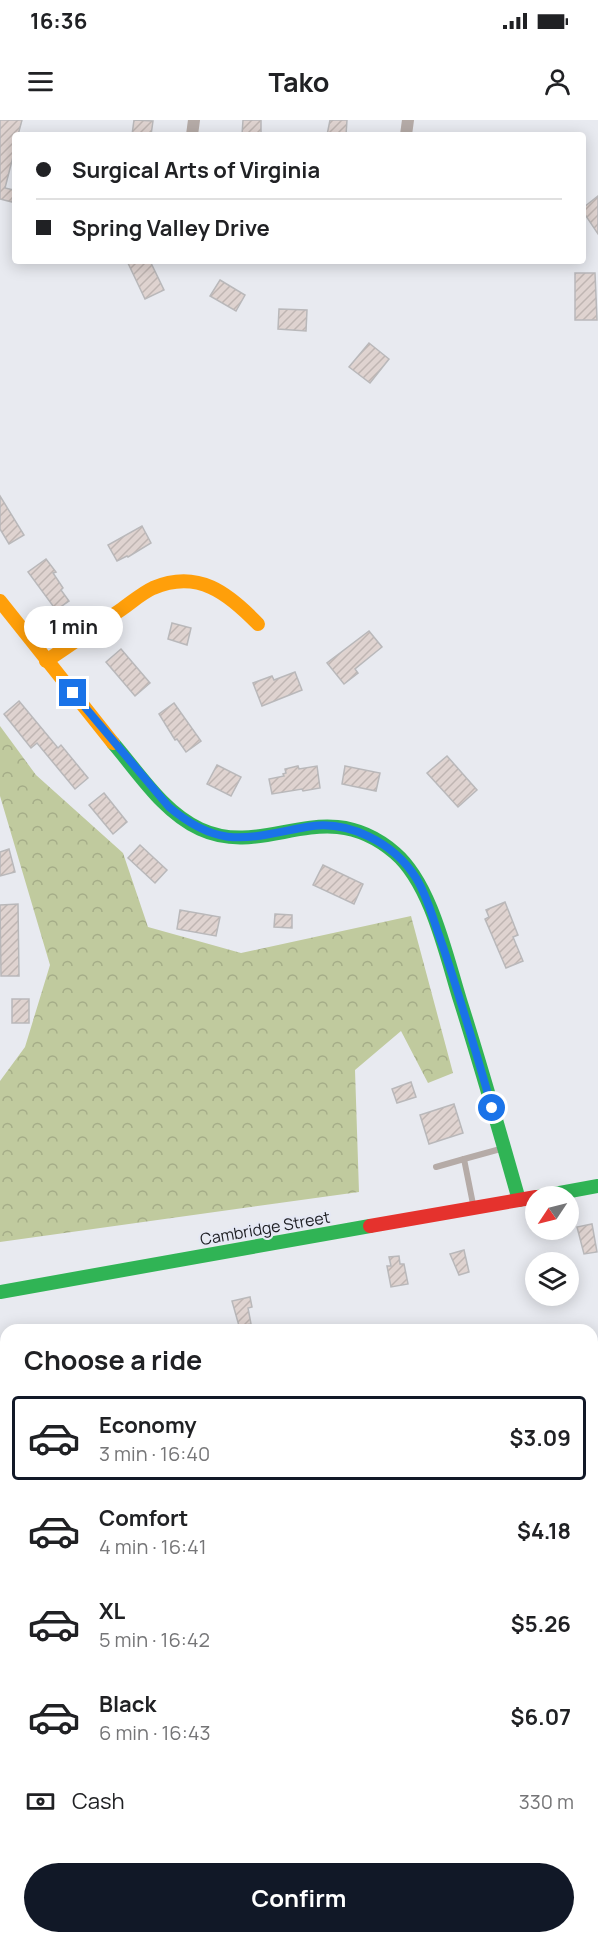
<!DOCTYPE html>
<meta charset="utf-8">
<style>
body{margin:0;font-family:Manrope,sans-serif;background:#f2f2f2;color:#202124;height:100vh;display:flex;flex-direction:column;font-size:22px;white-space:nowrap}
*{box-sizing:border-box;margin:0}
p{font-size:20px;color:#757577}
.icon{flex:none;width:33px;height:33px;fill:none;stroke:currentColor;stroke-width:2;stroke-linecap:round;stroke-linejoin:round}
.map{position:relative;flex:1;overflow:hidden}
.details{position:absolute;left:0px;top:1204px;width:598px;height:620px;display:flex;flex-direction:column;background:#fff;border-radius:18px 18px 0 0;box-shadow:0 3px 15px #0003}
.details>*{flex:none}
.top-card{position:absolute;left:12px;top:12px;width:574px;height:132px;border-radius:6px;box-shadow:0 3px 15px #0003;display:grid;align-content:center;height:132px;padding:0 24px;background:#fff}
.needle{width:39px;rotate:235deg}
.controls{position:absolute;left:525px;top:1066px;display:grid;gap:12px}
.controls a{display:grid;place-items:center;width:54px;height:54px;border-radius:50%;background:#fff;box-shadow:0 3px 15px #0003;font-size:30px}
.end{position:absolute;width:27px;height:27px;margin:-14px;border:8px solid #1a73e8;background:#fff;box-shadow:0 0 0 3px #fff}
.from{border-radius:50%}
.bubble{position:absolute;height:42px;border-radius:21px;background:#fff;box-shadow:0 3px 15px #0003;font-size:20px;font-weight:700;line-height:42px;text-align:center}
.top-card b{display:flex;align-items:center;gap:21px;height:57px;font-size:22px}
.top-card b+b{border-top:2px solid #e0e0e0}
.top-card i{width:15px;height:15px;background:#202124}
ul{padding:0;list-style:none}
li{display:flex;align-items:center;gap:18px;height:84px;margin:0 12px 9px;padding:0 12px;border:3px solid transparent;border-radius:6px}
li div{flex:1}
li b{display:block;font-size:22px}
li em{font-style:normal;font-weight:700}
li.selected{border-color:#111827}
li>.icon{width:54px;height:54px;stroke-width:1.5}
h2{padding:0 24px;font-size:27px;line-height:72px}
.pay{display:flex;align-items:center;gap:15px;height:66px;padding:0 24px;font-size:22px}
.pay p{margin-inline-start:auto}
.action{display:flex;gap:12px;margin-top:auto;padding:12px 24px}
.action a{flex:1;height:69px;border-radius:36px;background:#111827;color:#fff;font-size:24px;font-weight:700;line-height:69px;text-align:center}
.status{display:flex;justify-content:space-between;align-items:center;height:42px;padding:0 30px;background:#fff;direction:ltr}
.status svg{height:16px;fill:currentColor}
header{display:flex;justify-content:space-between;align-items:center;height:78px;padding:0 24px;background:#fff;font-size:27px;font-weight:700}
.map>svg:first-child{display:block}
.forest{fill:url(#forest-crowns)}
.building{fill:url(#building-hatch);stroke:#b9b8ba;stroke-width:1.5}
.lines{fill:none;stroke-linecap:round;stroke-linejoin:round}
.lane{stroke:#b5aba7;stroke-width:6}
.street{stroke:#b5aba7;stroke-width:12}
.fast{stroke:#30b455;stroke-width:14}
.slow{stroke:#ff9f0a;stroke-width:14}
.jam{stroke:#e5322d;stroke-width:14}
.route{stroke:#1a73e8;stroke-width:8}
.labels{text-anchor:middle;stroke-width:4.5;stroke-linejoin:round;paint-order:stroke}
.street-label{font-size:16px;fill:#1d1e23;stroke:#e5e8f4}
</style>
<div class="status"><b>16:36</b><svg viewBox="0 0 49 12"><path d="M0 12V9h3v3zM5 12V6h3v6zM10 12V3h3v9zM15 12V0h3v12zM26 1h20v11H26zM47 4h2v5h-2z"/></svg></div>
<header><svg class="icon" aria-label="menu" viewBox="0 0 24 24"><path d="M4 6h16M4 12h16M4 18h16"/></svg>Tako<svg class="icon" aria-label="person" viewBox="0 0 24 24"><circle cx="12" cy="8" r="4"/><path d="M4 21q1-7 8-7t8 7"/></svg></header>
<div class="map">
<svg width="598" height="1823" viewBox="0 0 598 1823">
<defs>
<pattern id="forest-crowns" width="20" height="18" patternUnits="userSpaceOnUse" patternTransform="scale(1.5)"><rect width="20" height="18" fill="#c0ca9e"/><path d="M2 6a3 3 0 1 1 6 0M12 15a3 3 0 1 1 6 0" fill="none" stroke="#a5ad88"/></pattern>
<pattern id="building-hatch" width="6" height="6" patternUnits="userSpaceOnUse" patternTransform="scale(1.5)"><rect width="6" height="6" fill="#dfd3d0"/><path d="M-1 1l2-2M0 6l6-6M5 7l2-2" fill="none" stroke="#bfb5b2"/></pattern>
</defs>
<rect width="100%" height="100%" fill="#e8eaf0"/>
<g class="forest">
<path d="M 0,606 L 36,655 L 123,733 L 148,807 L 241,833 L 411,796 L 453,953 L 428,963 L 401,911 L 355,950 L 359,1072 L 0,1122 L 0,961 L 25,927 L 50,845 L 0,676 Z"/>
<path d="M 168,1818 L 309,1818 L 299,1823 L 165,1823 Z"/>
</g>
<g class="building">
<path d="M 0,0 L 22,0 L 18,15 L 15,15 L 15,29 L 5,68 L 14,70 L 12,82 L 0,79 Z"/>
<path d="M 134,0 L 153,1 L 151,15 L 132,15 Z"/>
<path d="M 243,0 L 261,0 L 261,15 L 242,15 Z"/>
<path d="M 330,0 L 347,0 L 346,15 L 327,15 Z"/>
<path d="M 598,76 L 598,114 L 584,93 L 584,87 Z"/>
<path d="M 127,141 L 150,141 L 164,170 L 145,179 Z"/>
<path d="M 575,153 L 595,153 L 597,200 L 575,200 Z"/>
<path d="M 220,160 L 245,175 L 236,191 L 210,176 Z"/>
<path d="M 279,189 L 307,190 L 306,211 L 278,209 Z"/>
<path d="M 369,223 L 389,239 L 370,263 L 349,247 Z"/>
<path d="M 0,376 L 24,415 L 9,424 L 0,409 Z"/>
<path d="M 142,406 L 151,423 L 128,437 L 127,436 L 117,441 L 108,425 Z"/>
<path d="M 46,439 L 56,452 L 53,453 L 63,468 L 61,470 L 69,481 L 56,490 L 28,452 Z"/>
<path d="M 172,503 L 191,508 L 187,525 L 168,519 Z"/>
<path d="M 369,511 L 382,527 L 355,549 L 358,553 L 344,564 L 327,543 Z"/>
<path d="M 121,529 L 150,563 L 135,576 L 106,542 Z"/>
<path d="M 295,552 L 302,570 L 262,586 L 253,563 L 272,556 L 274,560 Z"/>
<path d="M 19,581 L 58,628 L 61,625 L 88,658 L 75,669 L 37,623 L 31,628 L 4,594 Z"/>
<path d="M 174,583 L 201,621 L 186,632 L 177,619 L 175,620 L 159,594 Z"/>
<path d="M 447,636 L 477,670 L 458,687 L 427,653 Z"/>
<path d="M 217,645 L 241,657 L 231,676 L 207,664 Z"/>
<path d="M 298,646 L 299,649 L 317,646 L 320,668 L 303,671 L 302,669 L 272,674 L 269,659 L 284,656 L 283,654 L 286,653 L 285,649 Z"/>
<path d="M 345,646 L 380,653 L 376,671 L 342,664 Z"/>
<path d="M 104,673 L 127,702 L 113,714 L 89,685 Z"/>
<path d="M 140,725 L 167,750 L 155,763 L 128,738 Z"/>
<path d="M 9,729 L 15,752 L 0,756 L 0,732 Z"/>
<path d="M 323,745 L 363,764 L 354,784 L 313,765 Z"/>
<path d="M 505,782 L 518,815 L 513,817 L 523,841 L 506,848 L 485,799 L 489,797 L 486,790 Z"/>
<path d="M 18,784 L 19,856 L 1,856 L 0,785 Z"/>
<path d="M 180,790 L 220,797 L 216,816 L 177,809 Z"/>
<path d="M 275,794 L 292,795 L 292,808 L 274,807 Z"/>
<rect x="12" y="879" width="17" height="24"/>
<path d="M 411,962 L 416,977 L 397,983 L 392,969 Z"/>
<path d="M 454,984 L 463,1013 L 429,1024 L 420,995 Z"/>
<path d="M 592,1104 L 597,1132 L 584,1134 L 577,1107 Z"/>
<path d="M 464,1130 L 469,1152 L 459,1155 L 450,1134 Z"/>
<path d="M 399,1136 L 400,1144 L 404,1144 L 408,1164 L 391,1167 L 387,1146 L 391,1146 L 389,1137 Z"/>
<path d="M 250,1177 L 252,1187 L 248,1188 L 251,1204 L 239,1206 L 232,1181 Z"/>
</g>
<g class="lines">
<g class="lane">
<path d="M 464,1039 L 504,1028"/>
<path d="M 436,1047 L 464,1039 L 473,1084"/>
</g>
<g class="street">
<path d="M 192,15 L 194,0"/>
<path d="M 406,15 L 408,0"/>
<path d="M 0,1591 L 6,1593"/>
<path d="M 385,1818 L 387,1823"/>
<path d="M 590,1818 L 591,1823"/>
</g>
<g class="fast">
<path d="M 113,623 C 139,653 163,692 200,709 C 267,740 324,672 395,733 C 431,764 446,835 460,880 C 481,946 500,1013 519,1080"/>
<path d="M 538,1077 L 598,1066"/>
<path d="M 0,1172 L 370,1106"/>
<path d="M 138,1823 L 142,1818"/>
</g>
<g class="slow">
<path d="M 0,481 L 113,623"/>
<path d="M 46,541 C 72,524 97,506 122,489 C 132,482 142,473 153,468 C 198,449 228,473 258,504"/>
<path d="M 592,1532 L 598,1531"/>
</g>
<path class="jam" d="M 370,1106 L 536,1077"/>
</g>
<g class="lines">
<path class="route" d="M 73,573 L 169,687 C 220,730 247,718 306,707 C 348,699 394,723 416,758 C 428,777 433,800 441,821 C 460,876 476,932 492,988"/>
</g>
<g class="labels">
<g class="street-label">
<text transform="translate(265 1108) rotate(-10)" y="6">Cambridge Street</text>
</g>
</g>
</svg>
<div class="controls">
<a><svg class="needle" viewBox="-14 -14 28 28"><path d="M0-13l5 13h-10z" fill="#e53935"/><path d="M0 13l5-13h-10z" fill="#757577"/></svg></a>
<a><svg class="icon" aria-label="layers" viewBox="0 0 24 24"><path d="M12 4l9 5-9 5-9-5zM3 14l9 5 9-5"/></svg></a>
</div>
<i class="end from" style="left:492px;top:988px"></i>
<i class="end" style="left:73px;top:573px"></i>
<div class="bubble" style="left:24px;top:486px;width:99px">1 min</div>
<div class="top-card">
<b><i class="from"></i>Surgical Arts of Virginia</b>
<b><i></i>Spring Valley Drive</b>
</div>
<section class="details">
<h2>Choose a ride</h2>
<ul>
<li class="selected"><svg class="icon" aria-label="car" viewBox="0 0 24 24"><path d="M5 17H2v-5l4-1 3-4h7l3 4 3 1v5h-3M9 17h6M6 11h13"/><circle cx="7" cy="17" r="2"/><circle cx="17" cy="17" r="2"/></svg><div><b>Economy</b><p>3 min · 16:40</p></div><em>$3.09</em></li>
<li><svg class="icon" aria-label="car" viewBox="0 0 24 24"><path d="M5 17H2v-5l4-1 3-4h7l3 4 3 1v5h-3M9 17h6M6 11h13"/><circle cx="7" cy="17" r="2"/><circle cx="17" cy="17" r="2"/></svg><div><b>Comfort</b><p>4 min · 16:41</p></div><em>$4.18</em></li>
<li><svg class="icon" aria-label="car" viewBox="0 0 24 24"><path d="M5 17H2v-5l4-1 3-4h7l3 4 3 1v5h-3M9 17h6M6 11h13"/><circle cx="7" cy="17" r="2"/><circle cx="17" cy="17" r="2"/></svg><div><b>XL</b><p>5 min · 16:42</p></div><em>$5.26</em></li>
<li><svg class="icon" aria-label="car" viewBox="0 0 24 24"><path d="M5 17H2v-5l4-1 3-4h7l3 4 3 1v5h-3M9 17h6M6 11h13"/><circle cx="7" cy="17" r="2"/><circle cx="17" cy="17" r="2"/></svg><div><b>Black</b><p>6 min · 16:43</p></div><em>$6.07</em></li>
</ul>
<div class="pay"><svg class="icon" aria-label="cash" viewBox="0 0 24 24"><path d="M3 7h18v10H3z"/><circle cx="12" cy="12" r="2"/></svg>Cash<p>330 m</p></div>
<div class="action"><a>Confirm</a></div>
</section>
</div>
